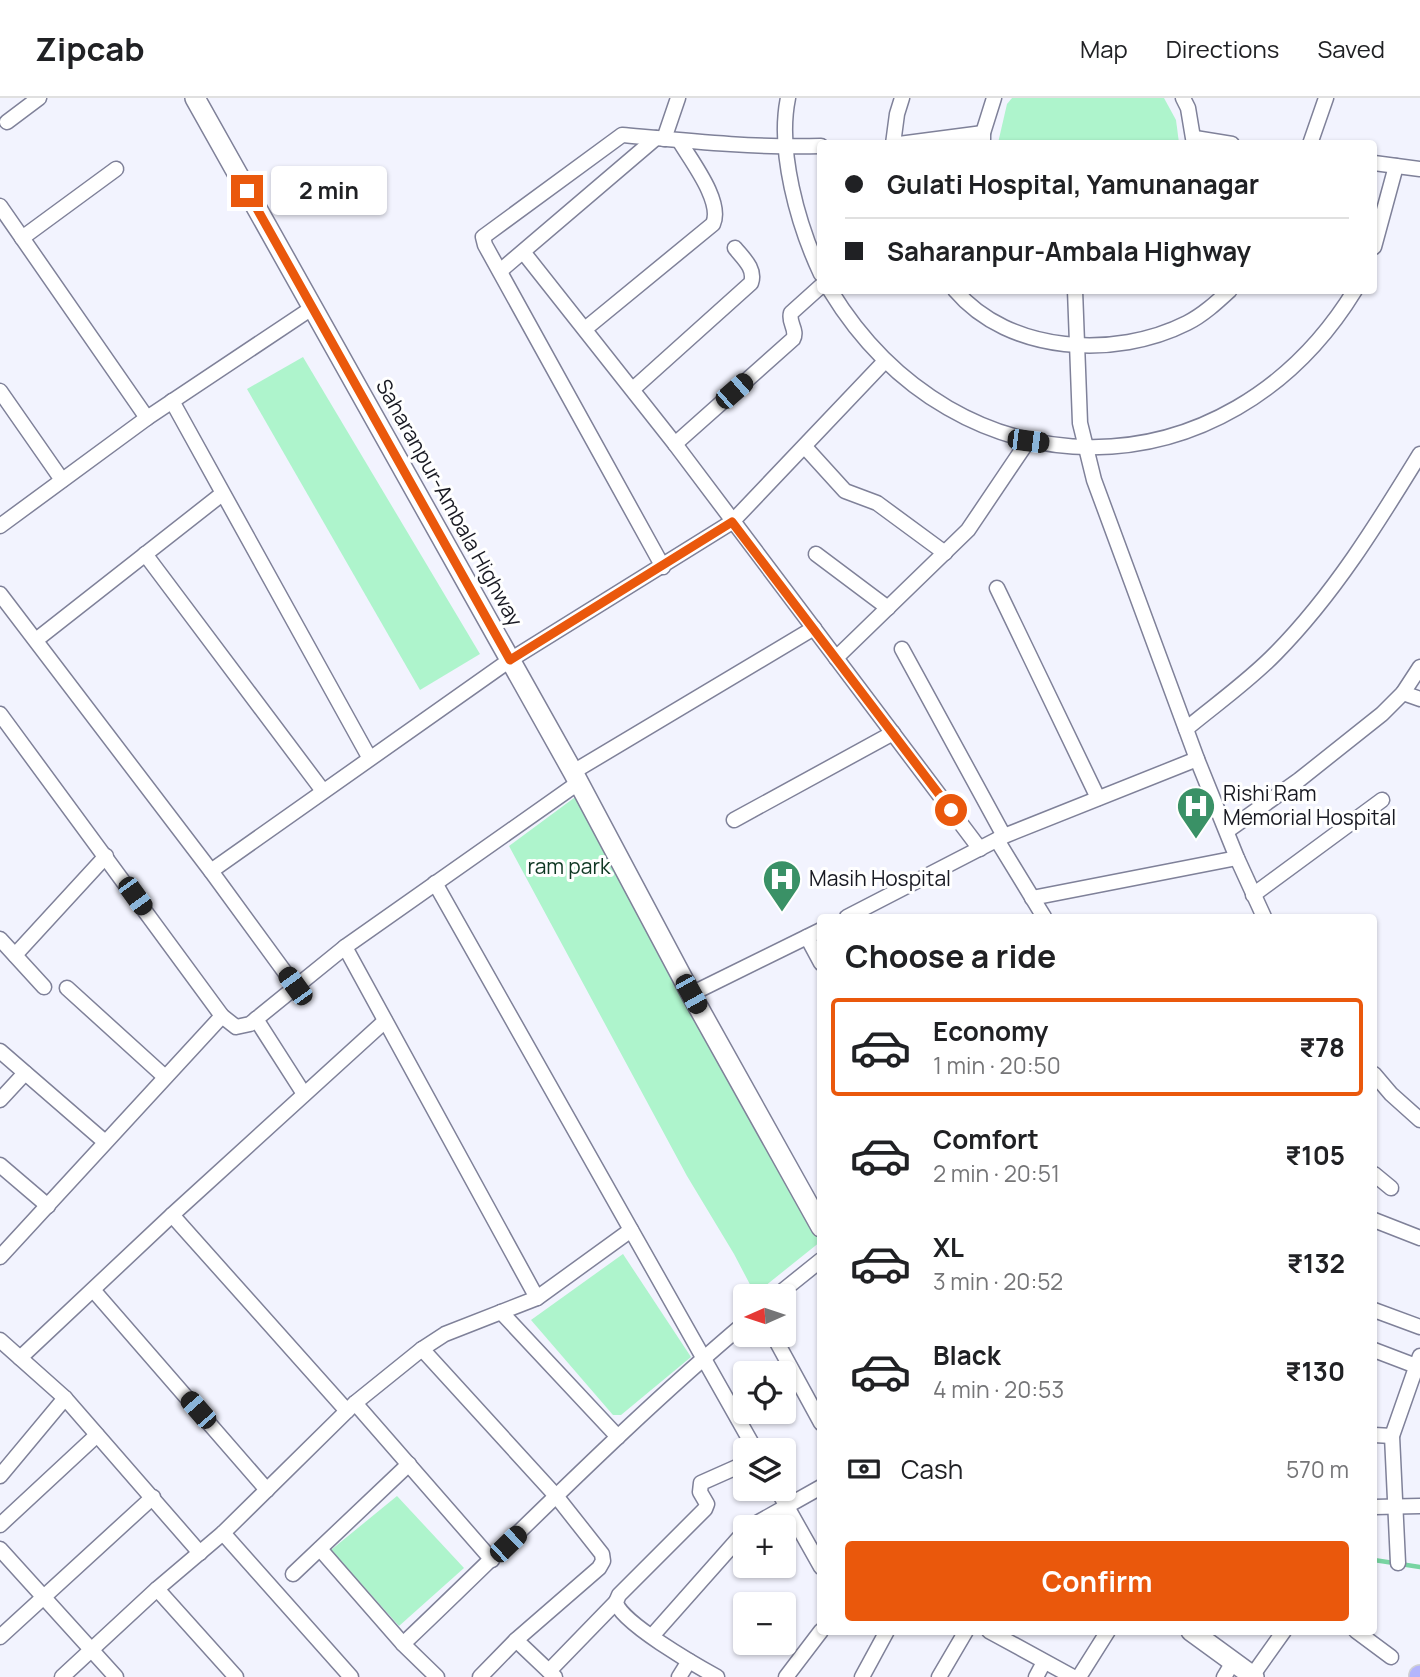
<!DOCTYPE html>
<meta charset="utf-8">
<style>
body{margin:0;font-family:Manrope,sans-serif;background:#f2f2f2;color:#202124;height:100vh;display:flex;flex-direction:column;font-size:26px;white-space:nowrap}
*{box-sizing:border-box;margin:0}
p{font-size:23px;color:#757577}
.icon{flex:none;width:38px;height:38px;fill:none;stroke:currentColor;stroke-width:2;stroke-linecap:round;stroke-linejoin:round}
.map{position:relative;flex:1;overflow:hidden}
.sheet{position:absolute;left:817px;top:816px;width:560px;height:721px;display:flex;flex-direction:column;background:#fff;border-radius:7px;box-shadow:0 2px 5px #0004}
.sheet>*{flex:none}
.top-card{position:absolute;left:817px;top:42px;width:560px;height:154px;border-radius:7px;box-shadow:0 2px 5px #0004;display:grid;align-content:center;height:154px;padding:0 28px;background:#fff}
.needle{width:46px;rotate:267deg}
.buttons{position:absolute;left:733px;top:1186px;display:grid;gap:14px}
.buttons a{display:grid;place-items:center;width:63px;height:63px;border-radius:7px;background:#fff;box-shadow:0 2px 5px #0004;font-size:35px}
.end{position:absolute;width:32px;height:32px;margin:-16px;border:9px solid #ea580c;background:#fff;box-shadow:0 0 0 4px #fff}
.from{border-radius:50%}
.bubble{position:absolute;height:49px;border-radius:7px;background:#fff;box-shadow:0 2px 5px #0004;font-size:23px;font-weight:700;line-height:49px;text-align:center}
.car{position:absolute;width:21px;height:42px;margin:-21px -10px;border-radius:9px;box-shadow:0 0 5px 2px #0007;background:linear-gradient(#222 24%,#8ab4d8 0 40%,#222 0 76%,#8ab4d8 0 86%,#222 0)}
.top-card b{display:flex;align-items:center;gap:24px;height:66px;font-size:26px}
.top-card b+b{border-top:2px solid #e0e0e0}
.top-card i{width:18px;height:18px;background:#202124}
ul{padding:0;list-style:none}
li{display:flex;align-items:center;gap:21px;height:98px;margin:0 14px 10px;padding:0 14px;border:4px solid transparent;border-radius:7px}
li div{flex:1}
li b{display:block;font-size:26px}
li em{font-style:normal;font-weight:700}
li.active{border-color:#ea580c}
li>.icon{width:63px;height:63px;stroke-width:1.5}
h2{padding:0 28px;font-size:32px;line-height:84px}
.pay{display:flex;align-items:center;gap:18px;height:77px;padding:0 28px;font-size:26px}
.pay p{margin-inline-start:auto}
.cta{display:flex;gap:14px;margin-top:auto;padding:14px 28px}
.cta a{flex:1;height:80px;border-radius:7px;background:#ea580c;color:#fff;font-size:28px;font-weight:700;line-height:80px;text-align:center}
header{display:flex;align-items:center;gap:42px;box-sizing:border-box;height:98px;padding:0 35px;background:#fff;border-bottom:2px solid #e0e0e0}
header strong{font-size:33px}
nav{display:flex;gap:38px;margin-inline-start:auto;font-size:24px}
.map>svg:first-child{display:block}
.green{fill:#aef4cc}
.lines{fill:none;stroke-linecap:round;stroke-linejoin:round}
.stream{stroke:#78d4a2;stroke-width:4.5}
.minor-casing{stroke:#7f8199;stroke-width:17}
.secondary-casing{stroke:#7f8199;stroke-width:22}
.primary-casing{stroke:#d1d1d3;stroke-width:24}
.minor{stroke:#fff;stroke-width:14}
.secondary{stroke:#fff;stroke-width:19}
.primary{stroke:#b4b5fc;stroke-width:21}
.route{stroke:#ea580c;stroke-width:9}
.labels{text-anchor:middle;stroke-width:6;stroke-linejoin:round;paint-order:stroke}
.street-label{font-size:21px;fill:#181922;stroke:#fff}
.poi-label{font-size:21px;fill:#181922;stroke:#fff;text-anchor:start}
.park-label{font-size:21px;fill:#0f3824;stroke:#fff}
</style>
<header>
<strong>Zipcab</strong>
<nav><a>Map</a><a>Directions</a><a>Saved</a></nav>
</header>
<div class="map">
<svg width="1420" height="1579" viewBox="0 0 1420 1579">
<rect width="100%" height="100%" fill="#f2f3fe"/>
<g class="green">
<path d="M 1012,0 L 1164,0 L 1176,22 L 1179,45 L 998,45 L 1007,6 Z"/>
<path d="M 303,259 L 480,556 L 420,592 L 247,291 Z"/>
<path d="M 578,697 L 820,1144 L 755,1196 L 734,1156 L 687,1078 L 509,748 Z"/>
<path d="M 623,1156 L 691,1259 L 621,1317 L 613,1317 L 531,1222 Z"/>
<path d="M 397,1398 L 464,1470 L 399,1528 L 331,1452 Z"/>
</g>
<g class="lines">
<path class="stream" d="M 1374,1462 L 1420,1469"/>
<g class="minor-casing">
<g id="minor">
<path d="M 788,0 C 777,53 798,127 821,176"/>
<path d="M 1183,0 L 1188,10 L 1194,46"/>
<path d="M 7,24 L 39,0"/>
<path d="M 1195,40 L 1232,46"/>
<path d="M 664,41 L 678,0"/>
<path d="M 893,46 L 897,16 L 902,0"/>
<path d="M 899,46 L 983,35"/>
<path d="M 983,46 L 983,35 L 994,0"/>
<path d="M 1310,46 L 1326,0"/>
<path d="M 1374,65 L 1420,71"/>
<path d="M 0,108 L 147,320"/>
<path d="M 22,140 L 116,71"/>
<path d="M 1374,149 L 1396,68"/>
<path d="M 524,155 L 675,346 L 980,751"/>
<path d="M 500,173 L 656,40"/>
<path d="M 830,192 C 958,402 1227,401 1355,192"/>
<path d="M 955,192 C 1009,256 1116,261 1187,225 C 1203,217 1217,204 1230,192"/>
<path d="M 1075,192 L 1080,325 L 1094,382 L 1197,661 L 1237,760 L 1264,819"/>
<path d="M 585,231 L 713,126 C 723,104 692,64 680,44"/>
<path d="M 633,291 L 751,185 C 756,171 743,160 735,150"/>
<path d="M 0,293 L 62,382"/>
<path d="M 172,303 L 369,659"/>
<path d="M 675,346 L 793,241 C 798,232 788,225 791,215 L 821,188"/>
<path d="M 805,349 L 845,393 L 877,405 L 945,455"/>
<path d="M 0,428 L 147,320 L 312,210"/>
<path d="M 145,456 L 323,693"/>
<path d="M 816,456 L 888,510"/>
<path d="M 663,469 L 485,147 L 483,139 L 622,37 C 688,43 754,50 821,48"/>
<path d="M 997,490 L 1098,700"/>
<path d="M 0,496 L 211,773 L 295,888"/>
<path d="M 36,542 L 222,396"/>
<path d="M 902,551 L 1004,738"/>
<path d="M 836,560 L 968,432 L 1028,343"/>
<path d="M 1403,595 L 1420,601"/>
<path d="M 0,616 L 222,918 L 236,929 L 250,926 L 345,849 L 578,685"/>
<path d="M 1186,631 C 1216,606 1249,583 1276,555 C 1334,496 1377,426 1420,356"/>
<path d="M 573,674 L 814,530"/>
<path d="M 734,722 L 893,635"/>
<path d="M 1227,733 L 1299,682 L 1382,616 L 1403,595 L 1420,569"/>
<path d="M 997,742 L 1044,819"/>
<path d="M 211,773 L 510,562 L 732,424 L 885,263"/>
<path d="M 435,785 L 756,1353"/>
<path d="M 1253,797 L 1382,702"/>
<path d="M 1032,800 L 1237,760"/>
<path d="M 847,819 L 1004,738 L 1197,661"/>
<path d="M 807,839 L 821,865"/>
<path d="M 0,841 L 44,889"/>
<path d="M 345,849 L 537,1200"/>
<path d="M 15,857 L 106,758"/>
<path d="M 67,890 L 165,979"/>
<path d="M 691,896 L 821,832"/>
<path d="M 256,921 L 304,996"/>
<path d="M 0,953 L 105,1044"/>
<path d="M 1374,976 L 1391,996 L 1420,1022"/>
<path d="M 0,1002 L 25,975"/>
<path d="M 0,1067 L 48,1108"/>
<path d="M 1374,1076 L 1391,1090"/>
<path d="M 172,1117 L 347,1313"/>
<path d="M 1374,1122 L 1420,1140"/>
<path d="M 0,1159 L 222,918"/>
<path d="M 94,1193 L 267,1392"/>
<path d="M 775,1199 L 821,1162"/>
<path d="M 1374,1212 L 1420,1229"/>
<path d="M 501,1214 L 618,1339"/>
<path d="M 773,1237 L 821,1325"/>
<path d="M 0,1242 L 65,1300 L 200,1455"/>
<path d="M 422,1251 L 557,1399 L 602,1456 L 603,1463 L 599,1470 L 516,1542 L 480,1579"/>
<path d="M 1374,1252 L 1416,1268"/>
<path d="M 20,1260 L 172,1117 L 385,923"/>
<path d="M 355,1305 L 492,1462"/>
<path d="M 1374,1337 L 1392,1338"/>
<path d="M 0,1378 L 65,1300"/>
<path d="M 777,1391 L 821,1469"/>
<path d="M 1374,1409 L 1420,1408"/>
<path d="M 0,1427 L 97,1337"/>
<path d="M 748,1430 L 821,1389"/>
<path d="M 223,1435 L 351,1579"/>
<path d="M 0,1451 L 116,1579"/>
<path d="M 320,1451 L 403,1546 L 437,1579"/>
<path d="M 1398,1465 L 1392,1338 L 1420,1258"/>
<path d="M 293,1476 L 409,1366"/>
<path d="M 157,1491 L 236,1579"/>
<path d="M 989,1533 L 1073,1579"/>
<path d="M 1356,1533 L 1391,1559"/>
<path d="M 652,1538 L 746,1432"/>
<path d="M 0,1539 L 153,1399"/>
<path d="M 516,1542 L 555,1579"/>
<path d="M 403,1546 C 517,1438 626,1325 746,1224"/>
<path d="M 549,1573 L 616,1504"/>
<path d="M 1252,1578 L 1284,1533"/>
<path d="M 62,1579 L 157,1491 L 223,1435 L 355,1305 L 422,1251 L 445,1236 L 537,1200 L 631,1132"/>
<path d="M 679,1579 L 689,1563"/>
<path d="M 717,1579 C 697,1568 620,1524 616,1504 L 619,1497 L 705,1411 L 707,1406 L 700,1394 L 701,1385 L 746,1365"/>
<path d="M 786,1579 L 821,1533"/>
<path d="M 862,1579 L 887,1533"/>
<path d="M 939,1579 L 966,1533"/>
<path d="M 1036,1579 L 1044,1564"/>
<path d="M 1079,1579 L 1108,1533"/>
<path d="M 1224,1579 L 1233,1564"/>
</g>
</g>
<g class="secondary-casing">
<g id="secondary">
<path d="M 195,0 L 573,674 L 691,896 L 821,1129"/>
<path d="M 1191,1533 L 1254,1579"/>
</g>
</g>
<g class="primary-casing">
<path id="primary" d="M 1420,1579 L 1420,1578"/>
</g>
<use href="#minor" class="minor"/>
<use href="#secondary" class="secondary"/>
<use href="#primary" class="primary"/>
</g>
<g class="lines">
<path class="route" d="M 247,93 L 510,562 L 732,424 L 951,712"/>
</g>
<defs>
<g id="hospital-pin" transform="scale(2.0125)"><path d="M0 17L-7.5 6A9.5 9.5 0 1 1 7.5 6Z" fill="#3a9166" stroke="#fff"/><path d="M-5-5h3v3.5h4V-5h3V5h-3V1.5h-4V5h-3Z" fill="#fff"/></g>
</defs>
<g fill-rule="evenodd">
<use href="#hospital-pin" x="1196" y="708"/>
<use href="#hospital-pin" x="782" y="781"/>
</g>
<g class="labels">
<g class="street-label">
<text transform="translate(449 405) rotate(61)" y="7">Saharanpur-Ambala Highway</text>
</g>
<g class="poi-label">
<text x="1223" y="703">Rishi Ram<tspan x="1223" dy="24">Memorial Hospital</tspan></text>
<text x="809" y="788">Masih Hospital</text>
</g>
<g class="park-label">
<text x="569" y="776">ram park</text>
</g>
</g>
</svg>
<div class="buttons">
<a><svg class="needle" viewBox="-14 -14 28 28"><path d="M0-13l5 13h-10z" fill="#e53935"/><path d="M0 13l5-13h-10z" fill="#757577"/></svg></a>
<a><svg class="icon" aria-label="locate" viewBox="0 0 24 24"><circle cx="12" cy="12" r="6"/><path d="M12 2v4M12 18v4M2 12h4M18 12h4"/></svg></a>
<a><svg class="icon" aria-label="layers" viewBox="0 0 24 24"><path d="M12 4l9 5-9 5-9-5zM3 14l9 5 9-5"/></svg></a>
<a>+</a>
<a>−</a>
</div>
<i class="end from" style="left:951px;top:712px"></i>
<i class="end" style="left:247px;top:93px"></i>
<div class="bubble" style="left:271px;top:68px;width:116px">2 min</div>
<i class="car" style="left:734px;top:293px;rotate:49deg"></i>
<i class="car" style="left:1028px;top:343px;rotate:97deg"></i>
<i class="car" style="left:135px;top:798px;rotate:144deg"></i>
<i class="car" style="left:295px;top:888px;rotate:324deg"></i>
<i class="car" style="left:691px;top:896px;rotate:151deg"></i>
<i class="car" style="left:198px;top:1312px;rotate:319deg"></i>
<i class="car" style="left:508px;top:1446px;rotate:46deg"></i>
<div class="top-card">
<b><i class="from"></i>Gulati Hospital, Yamunanagar</b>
<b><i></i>Saharanpur-Ambala Highway</b>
</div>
<section class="sheet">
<h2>Choose a ride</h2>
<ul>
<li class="active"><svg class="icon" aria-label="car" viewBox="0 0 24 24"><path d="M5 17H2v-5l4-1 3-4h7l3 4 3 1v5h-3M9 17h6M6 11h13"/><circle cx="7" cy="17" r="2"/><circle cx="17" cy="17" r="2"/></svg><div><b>Economy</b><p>1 min · 20:50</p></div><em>₹78</em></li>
<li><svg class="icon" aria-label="car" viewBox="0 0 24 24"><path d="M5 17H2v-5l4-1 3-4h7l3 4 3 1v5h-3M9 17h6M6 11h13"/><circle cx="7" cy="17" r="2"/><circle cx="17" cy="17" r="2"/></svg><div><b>Comfort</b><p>2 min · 20:51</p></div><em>₹105</em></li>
<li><svg class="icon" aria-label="car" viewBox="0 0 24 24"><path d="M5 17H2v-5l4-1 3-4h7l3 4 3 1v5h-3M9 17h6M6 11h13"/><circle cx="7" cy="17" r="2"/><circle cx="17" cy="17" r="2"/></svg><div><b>XL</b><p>3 min · 20:52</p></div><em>₹132</em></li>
<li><svg class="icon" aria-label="car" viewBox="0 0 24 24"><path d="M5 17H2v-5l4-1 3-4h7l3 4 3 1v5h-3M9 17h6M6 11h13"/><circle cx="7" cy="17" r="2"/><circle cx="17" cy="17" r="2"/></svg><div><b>Black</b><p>4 min · 20:53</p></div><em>₹130</em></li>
</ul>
<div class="pay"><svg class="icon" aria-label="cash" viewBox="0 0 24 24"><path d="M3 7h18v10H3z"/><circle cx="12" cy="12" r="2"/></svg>Cash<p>570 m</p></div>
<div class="cta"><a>Confirm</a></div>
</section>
</div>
